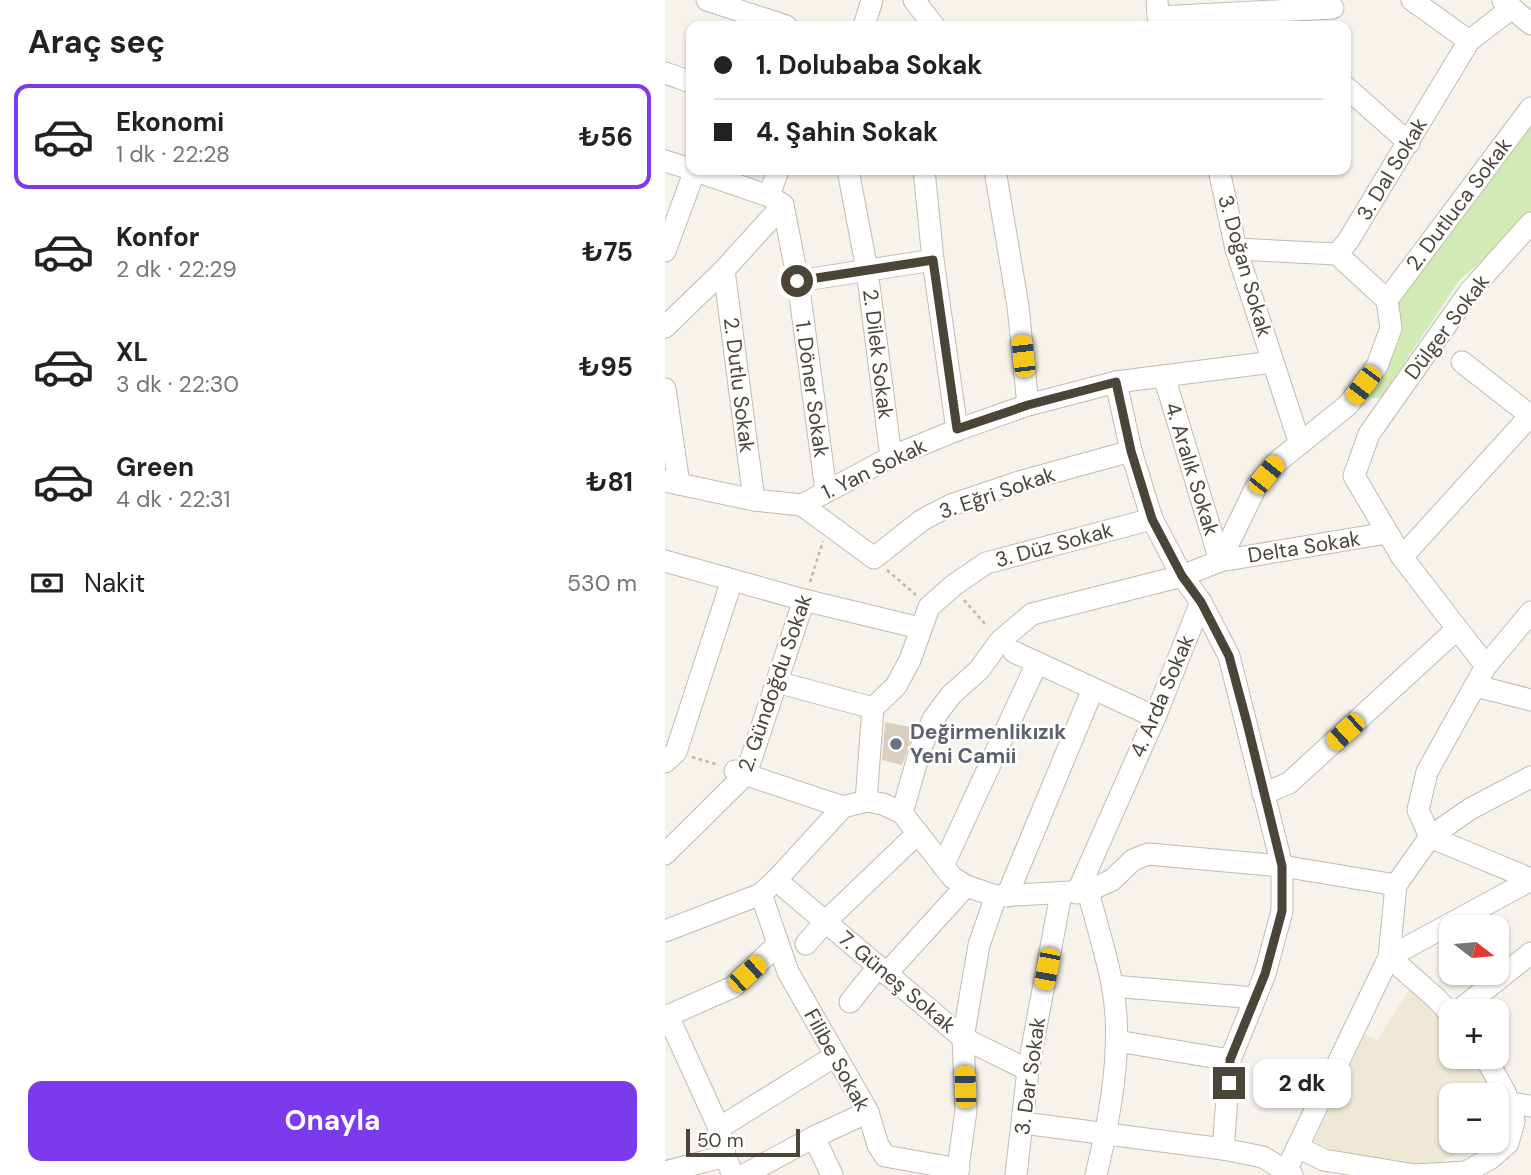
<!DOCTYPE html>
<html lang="tr">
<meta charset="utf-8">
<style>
body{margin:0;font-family:"DM Sans",sans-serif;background:#f2f2f2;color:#222;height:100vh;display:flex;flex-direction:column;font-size:26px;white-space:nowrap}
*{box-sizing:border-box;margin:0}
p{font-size:23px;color:#767676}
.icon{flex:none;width:38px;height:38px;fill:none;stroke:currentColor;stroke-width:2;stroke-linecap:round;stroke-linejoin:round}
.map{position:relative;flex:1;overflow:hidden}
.details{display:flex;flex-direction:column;background:#fff;width:665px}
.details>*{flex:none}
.banner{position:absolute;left:21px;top:21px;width:665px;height:154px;border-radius:14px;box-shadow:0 2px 5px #0004;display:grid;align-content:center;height:154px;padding:0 28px;background:#fff}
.needle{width:46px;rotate:106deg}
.controls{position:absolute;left:774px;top:915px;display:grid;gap:14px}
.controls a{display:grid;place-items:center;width:70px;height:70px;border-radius:14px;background:#fff;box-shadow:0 2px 5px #0004;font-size:35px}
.scale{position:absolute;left:21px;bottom:18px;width:114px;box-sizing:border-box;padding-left:7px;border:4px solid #4b4439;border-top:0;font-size:19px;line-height:24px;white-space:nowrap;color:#4b4439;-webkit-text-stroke:5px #fff;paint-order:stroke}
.end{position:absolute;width:32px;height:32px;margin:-16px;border:9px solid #4b4439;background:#fff;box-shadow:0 0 0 4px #fff}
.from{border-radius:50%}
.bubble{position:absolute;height:49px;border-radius:14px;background:#fff;box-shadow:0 2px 5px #0004;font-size:23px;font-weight:700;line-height:49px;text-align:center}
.car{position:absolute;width:21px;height:42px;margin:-21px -10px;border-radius:9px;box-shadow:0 0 5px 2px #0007;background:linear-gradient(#f5c518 24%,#345 0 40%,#f5c518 0 76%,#345 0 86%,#f5c518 0)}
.banner b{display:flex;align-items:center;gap:24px;height:66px;font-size:26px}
.banner b+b{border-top:2px solid #e0e0e0}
.banner i{width:18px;height:18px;background:#222}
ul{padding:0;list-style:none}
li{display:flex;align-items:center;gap:21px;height:105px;margin:0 14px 10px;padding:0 14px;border:4px solid transparent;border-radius:14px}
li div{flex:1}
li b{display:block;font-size:26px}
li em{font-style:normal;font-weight:700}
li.current{border-color:#7c3aed}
li>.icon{width:63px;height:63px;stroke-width:1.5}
h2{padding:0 28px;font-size:32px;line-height:84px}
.pay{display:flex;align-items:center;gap:18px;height:77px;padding:0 28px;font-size:26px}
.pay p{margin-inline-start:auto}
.button{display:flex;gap:14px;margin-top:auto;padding:14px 28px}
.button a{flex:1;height:80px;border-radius:14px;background:#7c3aed;color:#fff;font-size:28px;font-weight:700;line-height:80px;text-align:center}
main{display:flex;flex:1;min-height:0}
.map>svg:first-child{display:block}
.education{fill:#efe8d6}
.green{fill:#d2eab5}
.building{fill:#d8cfc1}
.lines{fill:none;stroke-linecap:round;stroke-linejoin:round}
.minor-casing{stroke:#c2bbae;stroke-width:23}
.path{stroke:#c4b79f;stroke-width:2.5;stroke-dasharray:3.5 3.5;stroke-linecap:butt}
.minor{stroke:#fff;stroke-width:21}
.route{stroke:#4b4439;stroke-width:9}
.worship-dot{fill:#6b7280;stroke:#fff;stroke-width:2.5}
.labels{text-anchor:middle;stroke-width:5;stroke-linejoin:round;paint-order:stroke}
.street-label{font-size:21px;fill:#4b4439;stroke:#fff}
.worship-label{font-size:21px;font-weight:bold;fill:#5b616d;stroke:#fff;text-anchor:start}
</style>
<main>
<section class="details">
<h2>Araç seç</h2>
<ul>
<li class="current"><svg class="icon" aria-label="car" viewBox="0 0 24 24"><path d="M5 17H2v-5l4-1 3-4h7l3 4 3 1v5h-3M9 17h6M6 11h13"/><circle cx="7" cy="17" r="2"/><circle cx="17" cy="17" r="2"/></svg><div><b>Ekonomi</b><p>1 dk · 22:28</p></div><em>₺56</em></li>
<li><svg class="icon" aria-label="car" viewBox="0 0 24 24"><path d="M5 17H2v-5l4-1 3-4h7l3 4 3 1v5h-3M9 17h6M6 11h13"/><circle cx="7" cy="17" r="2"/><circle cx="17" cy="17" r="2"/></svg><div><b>Konfor</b><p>2 dk · 22:29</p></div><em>₺75</em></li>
<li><svg class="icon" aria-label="car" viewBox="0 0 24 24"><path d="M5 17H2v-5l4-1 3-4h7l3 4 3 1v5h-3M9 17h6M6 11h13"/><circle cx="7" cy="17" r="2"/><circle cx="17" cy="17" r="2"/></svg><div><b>XL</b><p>3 dk · 22:30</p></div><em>₺95</em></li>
<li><svg class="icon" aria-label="car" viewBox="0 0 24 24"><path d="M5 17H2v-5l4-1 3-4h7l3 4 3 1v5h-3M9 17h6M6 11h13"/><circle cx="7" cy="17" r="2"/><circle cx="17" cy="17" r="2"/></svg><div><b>Green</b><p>4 dk · 22:31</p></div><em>₺81</em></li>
</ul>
<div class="pay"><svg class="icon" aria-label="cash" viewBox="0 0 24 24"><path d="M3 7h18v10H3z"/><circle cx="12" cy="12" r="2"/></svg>Nakit<p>530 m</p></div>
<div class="button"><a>Onayla</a></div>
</section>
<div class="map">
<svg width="866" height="1175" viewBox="0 0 866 1175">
<rect width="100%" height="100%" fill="#f6f3ec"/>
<path class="education" d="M 746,987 L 786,1027 L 786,1057 L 807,1057 L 829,1095 L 786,1096 L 786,1141 L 820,1141 L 771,1164 L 730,1164 L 679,1155 L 649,1141 L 700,1034 L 712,1040 Z"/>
<path class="green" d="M 866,125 L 866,213 L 846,235 L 794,281 L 716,398 L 695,398 L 732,304 Z"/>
<path class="building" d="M 220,722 L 250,728 L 237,765 L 217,760 Z"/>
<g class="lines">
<g class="minor-casing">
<g id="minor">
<path d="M 42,0 L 121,26"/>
<path d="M 249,0 L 269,26"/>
<path d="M 492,0 L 493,17 L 668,8"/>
<path d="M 747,0 L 804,41"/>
<path d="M 838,1 L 866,24"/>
<path d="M 199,26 L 207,0"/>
<path d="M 0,73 L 26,82"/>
<path d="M 681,87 L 744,143"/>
<path d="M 0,161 L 26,169"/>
<path d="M 28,170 L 104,196"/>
<path d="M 183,170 L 202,270 L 226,457"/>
<path d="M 259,170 L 268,260 L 292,430"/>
<path d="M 330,170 L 353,306 L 363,405"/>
<path d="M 554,170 L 571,249 L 635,444"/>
<path d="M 118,205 L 133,281 L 161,491"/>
<path d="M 571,249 L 672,254 L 683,241 L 804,41 L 847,8"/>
<path d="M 0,251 L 30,170"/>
<path d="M 59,270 L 89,500"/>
<path d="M 133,281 L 268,260"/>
<path d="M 722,300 L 866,108"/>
<path d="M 0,327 L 59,270 L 118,205 L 104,196 L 113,170"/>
<path d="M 797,362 L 866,416"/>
<path d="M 499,376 L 555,561 L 722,533"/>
<path d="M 451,382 L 466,451 L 487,519 L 517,576 L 536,602 L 564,656 L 617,866 L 617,911 L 600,974 L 565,1060 L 558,1149 L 598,1157 L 627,1175"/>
<path d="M 0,389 L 14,484"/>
<path d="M 0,481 L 89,500 L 137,505 L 209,558 L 257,520 L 286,505 L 357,481 L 466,451"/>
<path d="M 137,505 L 226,457 L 292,430 L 363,405 L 451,382 L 608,362"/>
<path d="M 737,557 L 866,415"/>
<path d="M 0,561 L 139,600 L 255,628"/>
<path d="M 866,612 L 821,666 L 762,772 L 753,810 L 765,837 L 866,879"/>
<path d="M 349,652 L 490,717"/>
<path d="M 821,666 L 737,557 L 689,476 L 704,434 L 805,291 L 866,223"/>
<path d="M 112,682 L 208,708"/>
<path d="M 811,686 L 866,700"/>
<path d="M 0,762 L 11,752 L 67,580"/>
<path d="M 70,771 L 178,807"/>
<path d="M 598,794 L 624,783 L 791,630"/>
<path d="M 201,801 L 208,708 L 231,686 L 245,660 L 264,607 L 289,585 L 321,563 L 487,519"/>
<path d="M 237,813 L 255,750 L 268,719 L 286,695 L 314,670 L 335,641 L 367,614 L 517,576 L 555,561 L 591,487 L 612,462 L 683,405 L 712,366 L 726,328 L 722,300 L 672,254"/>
<path d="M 0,854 L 81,774 L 139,600"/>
<path d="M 278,866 L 372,663"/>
<path d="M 111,880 L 298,1038 L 363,1070"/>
<path d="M 423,891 C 431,922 441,953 447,984 C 459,1044 445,1117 431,1175"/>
<path d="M 412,893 L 490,717 L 536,602"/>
<path d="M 96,894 L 123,972 L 203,1112 L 213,1145 L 220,1156 L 294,1169"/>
<path d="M 342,896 L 428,689"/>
<path d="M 0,931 L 96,894 L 111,880 L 178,807 L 201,801 L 218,804 L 237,813 L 287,877 L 301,886 L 331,896 L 423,891 L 447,880 L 468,860 L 483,854 L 617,866 L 731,885"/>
<path d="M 141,944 L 161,921 L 253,833"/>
<path d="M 221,974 L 301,886"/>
<path d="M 448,986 L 590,998"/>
<path d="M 185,1002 L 213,967"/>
<path d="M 792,1012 L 866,953"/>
<path d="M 786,1015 L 772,999 L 724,957 L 866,880"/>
<path d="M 3,1016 L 54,1128 L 60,1156 L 68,1175"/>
<path d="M 0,1017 L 68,987 L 113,944"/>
<path d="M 452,1041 L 565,1060"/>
<path d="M 844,1103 L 866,1106"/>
<path d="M 358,1123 L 558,1149"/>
<path d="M 54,1128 L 170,1056"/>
<path d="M 149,1137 L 167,1175"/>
<path d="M 633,1147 L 659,1160 L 750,1175 L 801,1172 L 826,1158 L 843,1143 L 849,1121 L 840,1092 L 820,1057"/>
<path d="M 0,1172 L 60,1156"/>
<path d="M 79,1175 L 149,1137 L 203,1112"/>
<path d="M 292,1175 L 301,1111 L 298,1038 L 314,945 L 331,896"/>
<path d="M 351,1175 L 363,1070 L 396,894"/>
<path d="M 619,1175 L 724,957 L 731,885 L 765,837 L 805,809 L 866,777"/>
</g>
</g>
<g class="path">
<path d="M 222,570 L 251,595"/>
<path d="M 145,582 L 158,541"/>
<path d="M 299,600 L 322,626"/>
<path d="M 27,757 L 54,765"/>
</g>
<use href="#minor" class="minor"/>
</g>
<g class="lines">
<path class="route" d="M 132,281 L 268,260 L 292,429 L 363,405 L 451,382 L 466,451 L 487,519 L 517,576 L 536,602 L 564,656 L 582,723 L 617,866 L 617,911 L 600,974 L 565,1060 L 564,1083"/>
</g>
<circle class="worship-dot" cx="231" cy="744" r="7"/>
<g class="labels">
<g class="street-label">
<text transform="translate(727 169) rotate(-59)" y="7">3. Dal Sokak</text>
<text transform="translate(794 204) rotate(-53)" y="7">2. Dutluca Sokak</text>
<text transform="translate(580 266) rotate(74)" y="7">3. Doğan Sokak</text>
<text transform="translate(782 327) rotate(-53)" y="7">Dülger Sokak</text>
<text transform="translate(213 354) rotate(83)" y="7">2. Dilek Sokak</text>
<text transform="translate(74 385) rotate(83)" y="7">2. Dutlu Sokak</text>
<text transform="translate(147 389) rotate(82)" y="7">1. Döner Sokak</text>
<text transform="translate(209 469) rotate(-26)" y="7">1. Yan Sokak</text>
<text transform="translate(527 469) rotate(73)" y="7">4. Aralık Sokak</text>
<text transform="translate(332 493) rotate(-19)" y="7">3. Eğri Sokak</text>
<text transform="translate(389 545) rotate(-15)" y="7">3. Düz Sokak</text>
<text transform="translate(639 547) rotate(-9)" y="7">Delta Sokak</text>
<text transform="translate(110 683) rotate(-71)" y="7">2. Gündoğdu Sokak</text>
<text transform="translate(497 696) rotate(-67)" y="7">4. Arda Sokak</text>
<text transform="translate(232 982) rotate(40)" y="7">7. Güneş Sokak</text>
<text transform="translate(172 1060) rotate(61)" y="7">Filibe Sokak</text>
<text transform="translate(365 1076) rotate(-82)" y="7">3. Dar Sokak</text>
</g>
<g class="worship-label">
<text x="245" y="739">Değirmenlikızık<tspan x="245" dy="24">Yeni Camii</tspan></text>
</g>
</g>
</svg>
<div class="controls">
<a><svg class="needle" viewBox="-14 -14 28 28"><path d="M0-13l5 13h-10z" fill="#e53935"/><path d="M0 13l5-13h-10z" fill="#767676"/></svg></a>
<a>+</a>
<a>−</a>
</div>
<div class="scale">50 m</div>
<i class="end from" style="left:132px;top:281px"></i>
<i class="end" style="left:564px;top:1083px"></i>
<div class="bubble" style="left:588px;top:1059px;width:98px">2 dk</div>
<i class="car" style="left:358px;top:356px;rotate:354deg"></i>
<i class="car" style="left:698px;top:385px;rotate:217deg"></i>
<i class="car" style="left:601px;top:475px;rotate:39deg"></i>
<i class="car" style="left:680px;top:732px;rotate:228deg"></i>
<i class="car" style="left:382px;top:969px;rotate:191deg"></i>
<i class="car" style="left:82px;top:974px;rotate:48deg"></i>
<i class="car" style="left:300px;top:1087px;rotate:358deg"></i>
<div class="banner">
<b><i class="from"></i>1. Dolubaba Sokak</b>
<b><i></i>4. Şahin Sokak</b>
</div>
</div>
</main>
